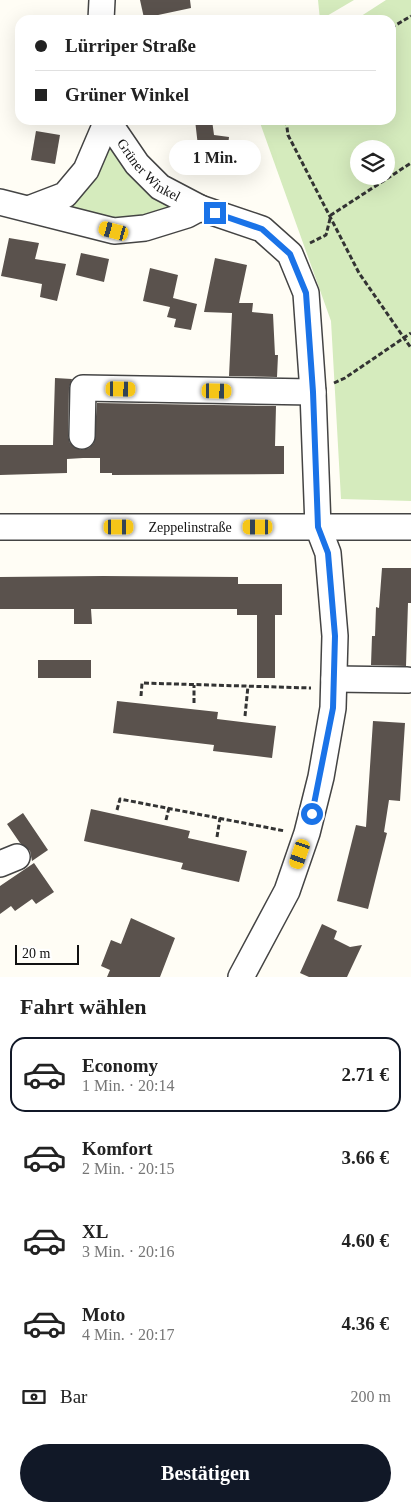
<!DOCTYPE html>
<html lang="de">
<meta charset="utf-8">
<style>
body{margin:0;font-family:"Times New Roman",serif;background:#f2f2f2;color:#222;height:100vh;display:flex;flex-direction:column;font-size:19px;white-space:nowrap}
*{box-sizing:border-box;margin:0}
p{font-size:16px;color:#767676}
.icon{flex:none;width:28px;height:28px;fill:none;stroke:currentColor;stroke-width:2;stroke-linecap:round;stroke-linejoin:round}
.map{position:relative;height:977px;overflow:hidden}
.side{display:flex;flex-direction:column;background:#fff;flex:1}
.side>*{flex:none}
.guide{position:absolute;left:15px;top:15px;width:381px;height:110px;border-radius:15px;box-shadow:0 5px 20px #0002;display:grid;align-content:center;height:110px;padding:0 20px;background:#fff}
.tools{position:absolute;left:350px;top:140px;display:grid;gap:10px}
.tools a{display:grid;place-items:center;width:45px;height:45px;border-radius:50%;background:#fff;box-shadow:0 5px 20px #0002;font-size:25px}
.scale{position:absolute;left:15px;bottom:12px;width:64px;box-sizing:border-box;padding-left:5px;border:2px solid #111;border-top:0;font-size:14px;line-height:18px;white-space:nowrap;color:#111;-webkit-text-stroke:4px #fff;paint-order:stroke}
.end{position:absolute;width:22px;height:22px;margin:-11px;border:6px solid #1a73e8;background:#fff;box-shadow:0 0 0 2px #fff}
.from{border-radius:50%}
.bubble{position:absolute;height:35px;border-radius:18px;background:#fff;box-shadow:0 5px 20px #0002;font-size:16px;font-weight:700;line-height:35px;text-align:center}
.car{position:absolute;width:15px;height:30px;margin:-15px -8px;border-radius:6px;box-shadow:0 0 4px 1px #0007;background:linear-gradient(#f5c518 24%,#345 0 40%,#f5c518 0 76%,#345 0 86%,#f5c518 0)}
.guide b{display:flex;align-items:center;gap:18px;height:48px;font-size:19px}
.guide b+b{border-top:1px solid #e0e0e0}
.guide i{width:12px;height:12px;background:#222}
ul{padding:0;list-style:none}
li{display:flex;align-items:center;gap:15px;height:75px;margin:0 10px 8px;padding:0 10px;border:2px solid transparent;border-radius:15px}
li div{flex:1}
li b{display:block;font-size:19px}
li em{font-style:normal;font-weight:700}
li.current{border-color:#111827}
li>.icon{width:45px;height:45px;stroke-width:1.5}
h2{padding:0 20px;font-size:22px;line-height:60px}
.pay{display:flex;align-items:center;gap:12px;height:55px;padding:0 20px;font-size:19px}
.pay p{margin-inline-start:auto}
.action{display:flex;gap:10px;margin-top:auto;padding:10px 20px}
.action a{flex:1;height:58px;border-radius:30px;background:#111827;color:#fff;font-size:20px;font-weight:700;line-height:58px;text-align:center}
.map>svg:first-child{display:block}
.green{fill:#d5ebbd;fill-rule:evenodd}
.building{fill:#5a524d}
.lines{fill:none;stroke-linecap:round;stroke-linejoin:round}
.minor-casing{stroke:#444;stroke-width:28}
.path{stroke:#333;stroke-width:3;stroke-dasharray:5 2.5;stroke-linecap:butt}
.minor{stroke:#fff;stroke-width:25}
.route{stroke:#1a73e8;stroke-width:6}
.labels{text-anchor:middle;stroke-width:5;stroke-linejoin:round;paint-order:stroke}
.street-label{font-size:14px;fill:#111;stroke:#fff}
</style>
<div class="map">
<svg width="411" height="977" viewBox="0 0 411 977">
<rect width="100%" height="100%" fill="#fffdf5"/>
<g class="green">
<path d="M 318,0 L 354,0 L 320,20 Z"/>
<path d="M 386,0 L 411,0 L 411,501 L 341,499 L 331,321 L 259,120 L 391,120 L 391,20 L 355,20 ZM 359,149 L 386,149 L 386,176 L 359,176 Z"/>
<path d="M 115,144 L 168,203 L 168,209 L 125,220 L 72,209 L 68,204 L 107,145 Z"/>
</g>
<g class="building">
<path d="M 140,0 L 190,0 L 191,8 L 144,18 Z"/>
<path d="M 195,120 L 212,120 L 214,135 L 229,137 L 225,172 L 195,169 L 198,146 Z"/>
<path d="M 36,131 L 60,135 L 55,164 L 31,160 Z"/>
<path d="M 9,238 L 39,243 L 35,259 L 66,264 L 57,301 L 40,297 L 42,284 L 1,276 Z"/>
<path d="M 81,253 L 109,259 L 104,282 L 76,275 Z"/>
<path d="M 215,258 L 247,265 L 239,303 L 253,303 L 252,312 L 273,314 L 275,355 L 278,355 L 277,377 L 229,376 L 232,313 L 204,312 Z"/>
<path d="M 150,268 L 178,275 L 173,298 L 197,304 L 191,330 L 174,327 L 176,319 L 167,317 L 170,307 L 143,301 Z"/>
<path d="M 55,378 L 72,379 L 69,388 L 68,436 L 70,443 L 81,450 L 89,448 L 94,443 L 97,403 L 276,406 L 275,446 L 284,446 L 284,474 L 112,475 L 112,473 L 100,473 L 100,458 L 83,458 L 67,459 L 67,473 L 0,475 L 0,445 L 53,445 Z"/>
<path d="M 382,568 L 411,568 L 411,603 L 408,603 L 406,666 L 371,665 L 372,636 L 375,636 L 376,607 L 379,608 Z"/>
<path d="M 103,576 L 238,577 L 238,584 L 282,584 L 282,615 L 275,615 L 275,678 L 257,678 L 257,615 L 237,615 L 237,609 L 91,609 L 92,624 L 74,624 L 74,609 L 0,609 L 0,577 Z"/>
<rect x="38" y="660" width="53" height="18"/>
<path d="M 117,701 L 218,712 L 217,719 L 276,726 L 272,758 L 213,751 L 214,745 L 113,733 Z"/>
<path d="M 373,721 L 405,723 L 400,801 L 389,800 L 384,832 L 387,833 L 368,909 L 337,901 L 356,825 L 366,827 Z"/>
<path d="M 91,809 L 190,831 L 188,838 L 247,851 L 239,882 L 181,869 L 183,863 L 84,841 Z"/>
<path d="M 23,813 L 48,850 L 32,861 L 30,851 L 20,843 L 7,824 Z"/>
<path d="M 34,863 L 54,892 L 36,904 L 32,899 L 15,911 L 11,906 L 0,914 L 0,886 Z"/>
<path d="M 131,918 L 175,938 L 160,977 L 107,977 L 110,970 L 101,966 L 111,940 L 121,944 Z"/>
<path d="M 322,924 L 337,931 L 334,939 L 350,947 L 362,945 L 347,977 L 309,977 L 300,973 Z"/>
</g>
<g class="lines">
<g class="minor-casing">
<g id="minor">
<path d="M 101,20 L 102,0"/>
<path id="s1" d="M 107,120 L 137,164 L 160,187 L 200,208 L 262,229 L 290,254 L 306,293 L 313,392 L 318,527 L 328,553 L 335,636 L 333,708 L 321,777 L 307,833 L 287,891 L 241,977"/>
<path d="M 0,202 L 114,231 L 145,228 L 187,215 L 200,208"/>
<path d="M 31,208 L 65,195 L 86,170 L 107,121"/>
<path d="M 82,436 L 83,388 L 313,392"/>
<path id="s2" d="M 0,527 L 411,527"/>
<path d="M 334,679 L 407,680"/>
<path d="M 0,864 L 17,857"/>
</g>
</g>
<g class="path">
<path d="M 391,28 L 411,16"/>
<path d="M 286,120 L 288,135 L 359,273 L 411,348"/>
<path d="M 310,243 L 326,235 L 331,215 L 411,163"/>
<path d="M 334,383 L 345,378 L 411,333"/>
<path d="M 141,696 L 142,683 L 311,688"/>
<path d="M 194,703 L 194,685"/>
<path d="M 245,716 L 248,686"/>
<path d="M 117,810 L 120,799 L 285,831"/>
<path d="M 166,820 L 169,808"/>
<path d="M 217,837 L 220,818"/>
</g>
<use href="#minor" class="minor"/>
</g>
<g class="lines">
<path class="route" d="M 215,213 L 262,229 L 290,254 L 306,293 L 313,392 L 318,527 L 328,553 L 335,636 L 333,708 L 312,814"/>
</g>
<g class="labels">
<g class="street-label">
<text dy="5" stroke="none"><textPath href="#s1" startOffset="66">Grüner Winkel</textPath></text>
<text dy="5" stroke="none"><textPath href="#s2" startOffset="190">Zeppelinstraße</textPath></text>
</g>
</g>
</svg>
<div class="tools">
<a><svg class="icon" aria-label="layers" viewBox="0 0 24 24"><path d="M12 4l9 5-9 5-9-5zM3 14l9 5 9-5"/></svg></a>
</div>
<div class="scale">20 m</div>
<i class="end from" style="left:312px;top:814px"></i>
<i class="end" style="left:215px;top:213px"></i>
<div class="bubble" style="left:169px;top:140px;width:92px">1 Min.</div>
<i class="car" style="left:114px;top:231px;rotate:285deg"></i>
<i class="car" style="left:121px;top:389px;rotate:91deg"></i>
<i class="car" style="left:217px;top:391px;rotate:91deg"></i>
<i class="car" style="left:119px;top:527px;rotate:90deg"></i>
<i class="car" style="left:258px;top:527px;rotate:270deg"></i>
<i class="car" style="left:300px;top:854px;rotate:199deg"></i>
<div class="guide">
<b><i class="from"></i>Lürriper Straße</b>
<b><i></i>Grüner Winkel</b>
</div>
</div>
<section class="side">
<h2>Fahrt wählen</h2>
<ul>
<li class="current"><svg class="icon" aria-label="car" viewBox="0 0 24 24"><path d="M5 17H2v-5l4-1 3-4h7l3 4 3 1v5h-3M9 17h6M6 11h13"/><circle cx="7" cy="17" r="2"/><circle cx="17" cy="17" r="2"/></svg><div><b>Economy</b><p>1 Min. · 20:14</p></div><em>2.71 €</em></li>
<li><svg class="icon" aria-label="car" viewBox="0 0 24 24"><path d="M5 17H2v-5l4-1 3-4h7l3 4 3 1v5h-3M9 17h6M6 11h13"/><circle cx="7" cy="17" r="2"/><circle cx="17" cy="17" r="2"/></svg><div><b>Komfort</b><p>2 Min. · 20:15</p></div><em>3.66 €</em></li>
<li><svg class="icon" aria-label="car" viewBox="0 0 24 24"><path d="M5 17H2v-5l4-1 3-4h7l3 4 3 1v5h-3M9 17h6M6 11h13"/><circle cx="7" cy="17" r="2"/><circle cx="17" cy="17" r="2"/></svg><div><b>XL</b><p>3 Min. · 20:16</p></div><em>4.60 €</em></li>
<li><svg class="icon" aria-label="car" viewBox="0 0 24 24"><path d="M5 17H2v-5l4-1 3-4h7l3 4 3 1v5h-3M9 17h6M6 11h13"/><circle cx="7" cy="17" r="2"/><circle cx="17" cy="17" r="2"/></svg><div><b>Moto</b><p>4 Min. · 20:17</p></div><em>4.36 €</em></li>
</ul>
<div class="pay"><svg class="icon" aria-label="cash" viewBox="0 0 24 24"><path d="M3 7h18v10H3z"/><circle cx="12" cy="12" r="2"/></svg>Bar<p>200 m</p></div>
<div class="action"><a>Bestätigen</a></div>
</section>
